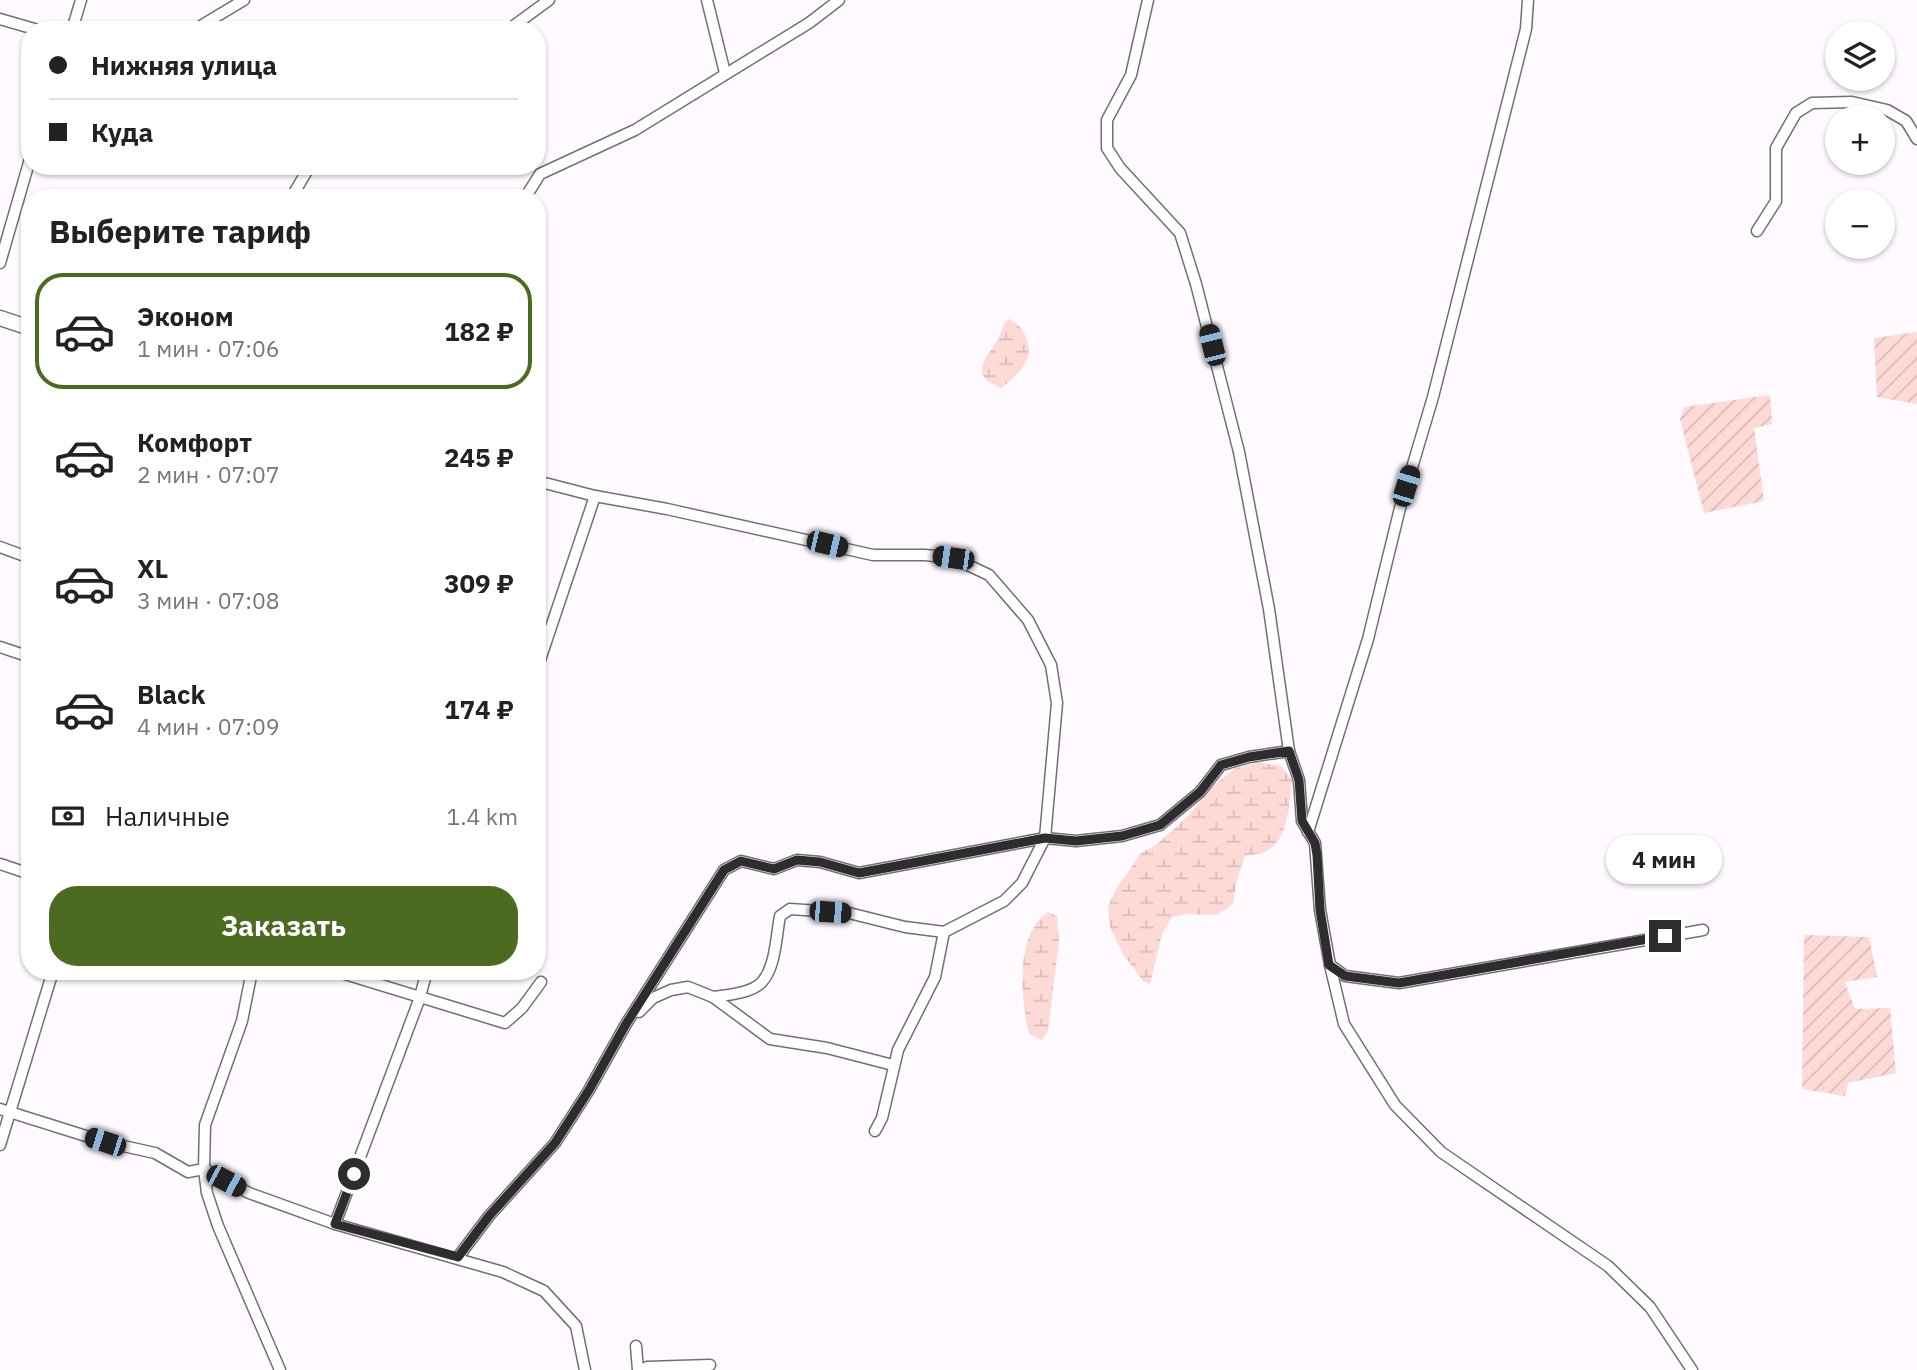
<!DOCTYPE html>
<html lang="ru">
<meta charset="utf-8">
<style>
body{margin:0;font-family:"IBM Plex Sans",sans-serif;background:#f6f6f6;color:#222;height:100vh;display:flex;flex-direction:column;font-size:26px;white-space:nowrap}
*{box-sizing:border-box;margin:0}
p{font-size:23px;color:#767676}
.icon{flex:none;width:38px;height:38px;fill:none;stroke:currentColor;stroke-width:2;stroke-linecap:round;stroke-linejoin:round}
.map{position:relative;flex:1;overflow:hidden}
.drawer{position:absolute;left:21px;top:189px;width:525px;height:791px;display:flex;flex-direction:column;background:#fff;border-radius:28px;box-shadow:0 2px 5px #0004}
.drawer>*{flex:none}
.top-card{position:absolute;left:21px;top:21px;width:525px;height:154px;border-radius:28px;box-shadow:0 2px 5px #0004;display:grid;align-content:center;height:154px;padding:0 28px;background:#fff}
.fabs{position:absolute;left:1825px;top:21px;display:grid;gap:14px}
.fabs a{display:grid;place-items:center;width:70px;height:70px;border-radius:50%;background:#fff;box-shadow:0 2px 5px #0004;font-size:35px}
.end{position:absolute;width:32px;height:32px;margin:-16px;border:9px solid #2e2c2f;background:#fff;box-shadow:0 0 0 4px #fff}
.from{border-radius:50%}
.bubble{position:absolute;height:49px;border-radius:24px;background:#fff;box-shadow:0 2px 5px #0004;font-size:23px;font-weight:700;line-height:49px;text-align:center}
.car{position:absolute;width:21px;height:42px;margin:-21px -10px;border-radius:9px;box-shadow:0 0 5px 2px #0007;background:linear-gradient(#222 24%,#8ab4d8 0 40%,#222 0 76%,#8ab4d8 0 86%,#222 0)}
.top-card b{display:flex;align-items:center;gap:24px;height:66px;font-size:26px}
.top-card b+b{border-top:2px solid #e0e0e0}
.top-card i{width:18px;height:18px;background:#222}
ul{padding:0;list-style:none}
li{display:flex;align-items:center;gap:21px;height:116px;margin:0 14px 10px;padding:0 14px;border:4px solid transparent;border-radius:28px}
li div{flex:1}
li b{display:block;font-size:26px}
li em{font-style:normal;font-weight:700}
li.current{border-color:#4b6b20}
li>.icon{width:63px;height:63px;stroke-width:1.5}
h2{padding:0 28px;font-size:32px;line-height:84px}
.pay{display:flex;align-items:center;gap:18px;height:77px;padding:0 28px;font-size:26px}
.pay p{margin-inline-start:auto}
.cta{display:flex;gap:14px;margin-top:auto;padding:14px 28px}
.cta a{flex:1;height:80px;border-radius:28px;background:#4b6b20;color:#fff;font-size:28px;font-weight:700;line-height:80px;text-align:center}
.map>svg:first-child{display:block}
.wetland{fill:url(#wetland-marsh)}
.garden{fill:url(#garden-furrows)}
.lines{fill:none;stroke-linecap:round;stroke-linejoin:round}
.street-casing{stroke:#736f75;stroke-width:13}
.secondary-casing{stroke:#736f75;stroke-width:17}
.street{stroke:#fff;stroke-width:10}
.secondary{stroke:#fff;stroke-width:14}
.route{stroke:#2e2c2f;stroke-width:9}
</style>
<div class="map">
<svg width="1917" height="1370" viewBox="0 0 1917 1370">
<defs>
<pattern id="wetland-marsh" width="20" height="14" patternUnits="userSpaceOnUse" patternTransform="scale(1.75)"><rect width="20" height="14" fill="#fddad6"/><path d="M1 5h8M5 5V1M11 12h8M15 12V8" fill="none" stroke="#d9bbb8"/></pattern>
<pattern id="garden-furrows" width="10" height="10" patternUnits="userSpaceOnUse" patternTransform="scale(1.75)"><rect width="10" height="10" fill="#fddad6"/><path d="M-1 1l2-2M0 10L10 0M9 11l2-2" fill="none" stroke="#d9bbb8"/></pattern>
</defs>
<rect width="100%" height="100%" fill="#fefaff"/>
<g class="wetland">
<path d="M 1009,319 C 1017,323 1020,326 1025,335 C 1037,358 1018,375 1001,388 C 968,376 986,359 998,339 C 1003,331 1001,325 1009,319 Z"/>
<path d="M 1258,762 L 1281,766 L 1292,780 C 1289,802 1289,839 1267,851 C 1261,855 1252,854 1245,856 L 1236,883 L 1233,904 L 1217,915 L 1188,914 L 1172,917 L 1162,934 L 1150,984 L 1143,981 L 1123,954 L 1110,927 L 1108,907 L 1116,889 L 1141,853 L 1156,845 L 1189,815 L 1210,789 L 1234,769 Z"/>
<path d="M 1048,912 L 1057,916 L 1059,942 L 1048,1031 L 1042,1040 L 1029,1034 C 1021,1000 1014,935 1048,912 Z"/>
</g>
<g class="garden">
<path d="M 1917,332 L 1917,404 L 1877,397 L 1874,338 Z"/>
<path d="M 1770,395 L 1772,424 L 1754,428 L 1764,501 L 1704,513 L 1680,419 L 1684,407 Z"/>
<path d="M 1804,935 L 1869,937 L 1877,977 L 1845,982 L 1855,1009 L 1890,1008 L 1896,1073 L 1848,1083 L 1845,1096 L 1802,1089 Z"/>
</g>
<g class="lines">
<g class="street-casing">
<g id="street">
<path d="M 707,0 L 725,73"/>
<path d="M 1148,0 L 1131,75 L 1107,120 L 1107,148 L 1120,168 L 1180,233 L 1196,284 L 1239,452 L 1269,609 L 1289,751 L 1299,780 L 1302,821 L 1315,843 L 1320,910 L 1330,965 L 1344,1024 L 1395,1105 L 1441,1152 L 1608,1266 L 1650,1307 L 1692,1370"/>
<path d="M 0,19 L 38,30"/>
<path d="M 72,30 L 81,0"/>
<path d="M 194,30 L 244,0"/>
<path d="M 508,30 L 549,0"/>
<path d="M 291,198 L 310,166"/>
<path d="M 525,198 L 540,174 L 635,130 L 809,23 L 839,0"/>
<path d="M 1757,231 L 1776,201 L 1776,148 L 1796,113 L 1812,103 L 1852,102 L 1887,110 L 1906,121 L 1917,139"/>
<path d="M 0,263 L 30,159"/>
<path d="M 537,481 L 595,496 L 667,509 L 873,555 L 925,555 L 953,558 L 989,575 L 1028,620 L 1051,665 L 1057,703 L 1045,838 L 1022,883 L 1004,901 L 944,932 L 935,977 L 898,1050 L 882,1118 L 875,1131"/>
<path d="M 0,547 L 30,558"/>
<path d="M 0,647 L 30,657"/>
<path d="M 537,669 L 595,496"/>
<path d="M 1308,832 L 1368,639 L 1400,508 L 1433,397 L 1526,29 L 1528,0"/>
<path d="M 0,864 L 30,874"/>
<path d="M 1330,965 L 1345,976 L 1399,983 L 1703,930"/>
<path d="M 252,971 L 242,1021 L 205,1125 L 204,1169 L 207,1193 L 218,1226 L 280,1370"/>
<path d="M 335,971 L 505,1023 L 522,1008 L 541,982"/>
<path d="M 713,997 C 728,995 752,993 762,982 C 776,966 776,936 780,916 L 790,909 L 849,913 L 905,927 L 944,932"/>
<path d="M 639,1012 L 653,998 L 671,990 L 688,987 L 713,997 L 770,1039 L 827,1048 L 893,1065"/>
<path d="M 0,1109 L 105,1142 L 155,1153 L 188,1172 L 204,1169 L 249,1193 L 335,1224 L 503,1272 L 544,1291 L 576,1326 L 585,1370"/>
<path d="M 0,1145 L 53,971"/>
<path d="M 335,1224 L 419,1000 L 427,971"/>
<path d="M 458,1257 L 489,1216 L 555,1143 L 589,1090 L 626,1024 L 724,870 L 741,861 L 774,869 L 797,860 L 820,862 L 859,873 L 1045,838 L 1076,841 L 1122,836 L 1160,825 L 1200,792 L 1221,765 L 1249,757 L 1289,751"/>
<path d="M 636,1346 L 638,1370"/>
<path d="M 642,1370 L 647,1367 L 710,1365"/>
</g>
</g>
<g class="secondary-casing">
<path id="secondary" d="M 0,318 L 30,328"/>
</g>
<use href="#street" class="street"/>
<use href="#secondary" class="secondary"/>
</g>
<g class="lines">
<path class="route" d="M 354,1174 L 335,1224 L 458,1257 L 489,1216 L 555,1143 L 589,1090 L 626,1024 L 724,870 L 741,861 L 774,869 L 797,860 L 820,862 L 859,873 L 1045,838 L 1076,841 L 1122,836 L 1160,825 L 1200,792 L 1221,765 L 1249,757 L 1289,751 L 1299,780 L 1302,821 L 1315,843 L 1317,855 L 1320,910 L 1329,965 L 1345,976 L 1399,983 L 1665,936"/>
</g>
</svg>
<div class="fabs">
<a><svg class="icon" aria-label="layers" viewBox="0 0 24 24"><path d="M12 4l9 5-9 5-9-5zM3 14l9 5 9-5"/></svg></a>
<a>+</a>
<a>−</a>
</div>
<i class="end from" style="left:354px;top:1174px"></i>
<i class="end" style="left:1665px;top:936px"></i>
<div class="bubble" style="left:1606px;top:835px;width:116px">4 мин</div>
<i class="car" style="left:1212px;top:345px;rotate:346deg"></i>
<i class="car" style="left:1406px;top:486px;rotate:17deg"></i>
<i class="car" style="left:827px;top:544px;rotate:103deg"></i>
<i class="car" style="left:953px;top:558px;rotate:278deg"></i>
<i class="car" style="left:830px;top:912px;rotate:94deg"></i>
<i class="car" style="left:105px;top:1142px;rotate:288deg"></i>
<i class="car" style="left:226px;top:1181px;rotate:118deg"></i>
<div class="top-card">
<b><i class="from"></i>Нижняя улица</b>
<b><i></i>Куда</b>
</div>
<section class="drawer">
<h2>Выберите тариф</h2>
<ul>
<li class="current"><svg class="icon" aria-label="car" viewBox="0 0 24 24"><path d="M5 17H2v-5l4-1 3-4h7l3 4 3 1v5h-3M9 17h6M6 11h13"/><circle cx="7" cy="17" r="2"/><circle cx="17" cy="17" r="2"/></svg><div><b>Эконом</b><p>1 мин · 07:06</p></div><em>182 ₽</em></li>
<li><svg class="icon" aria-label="car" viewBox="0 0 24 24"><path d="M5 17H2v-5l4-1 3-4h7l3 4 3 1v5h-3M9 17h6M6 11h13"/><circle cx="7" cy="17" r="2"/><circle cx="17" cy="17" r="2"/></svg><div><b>Комфорт</b><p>2 мин · 07:07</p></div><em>245 ₽</em></li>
<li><svg class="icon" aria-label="car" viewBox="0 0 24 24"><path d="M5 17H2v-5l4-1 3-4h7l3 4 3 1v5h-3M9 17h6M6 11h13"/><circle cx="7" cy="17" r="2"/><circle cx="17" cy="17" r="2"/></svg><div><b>XL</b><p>3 мин · 07:08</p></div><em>309 ₽</em></li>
<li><svg class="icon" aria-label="car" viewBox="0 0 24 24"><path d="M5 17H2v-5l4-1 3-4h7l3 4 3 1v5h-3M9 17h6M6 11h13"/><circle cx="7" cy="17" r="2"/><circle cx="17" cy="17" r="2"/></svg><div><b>Black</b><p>4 мин · 07:09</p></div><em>174 ₽</em></li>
</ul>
<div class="pay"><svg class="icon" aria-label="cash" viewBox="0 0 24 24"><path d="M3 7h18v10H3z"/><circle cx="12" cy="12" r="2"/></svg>Наличные<p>1.4 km</p></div>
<div class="cta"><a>Заказать</a></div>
</section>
</div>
